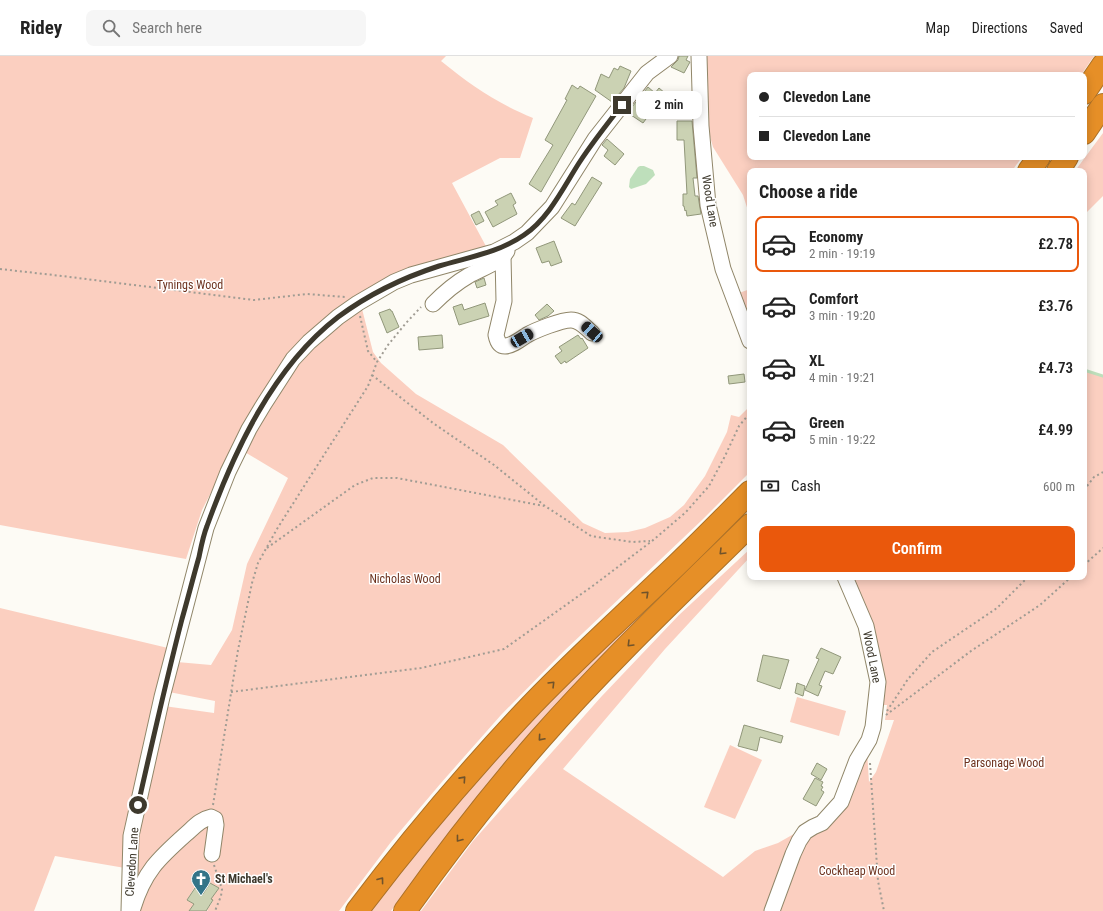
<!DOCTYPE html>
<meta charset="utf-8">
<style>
body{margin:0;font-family:"Roboto Condensed",sans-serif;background:#f6f6f6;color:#222;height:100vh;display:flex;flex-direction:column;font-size:15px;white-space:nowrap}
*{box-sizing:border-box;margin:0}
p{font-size:13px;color:#767676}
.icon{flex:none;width:22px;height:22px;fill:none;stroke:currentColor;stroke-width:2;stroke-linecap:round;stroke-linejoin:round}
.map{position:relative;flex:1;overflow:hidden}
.sheet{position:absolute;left:747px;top:112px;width:340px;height:412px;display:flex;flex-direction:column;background:#fff;border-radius:8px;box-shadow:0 2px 10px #0003}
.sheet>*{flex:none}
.top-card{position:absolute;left:747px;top:16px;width:340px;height:88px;border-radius:8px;box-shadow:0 2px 10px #0003;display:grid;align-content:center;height:88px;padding:0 12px;background:#fff}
.end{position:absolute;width:18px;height:18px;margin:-9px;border:5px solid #3e392d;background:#fff;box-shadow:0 0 0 2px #fff}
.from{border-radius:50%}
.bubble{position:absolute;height:28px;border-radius:8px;background:#fff;box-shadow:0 2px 10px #0003;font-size:13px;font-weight:600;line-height:28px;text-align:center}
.car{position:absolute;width:12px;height:24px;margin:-12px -6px;border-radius:5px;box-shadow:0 0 3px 1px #0007;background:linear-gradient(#222 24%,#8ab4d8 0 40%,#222 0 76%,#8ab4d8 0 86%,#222 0)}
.top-card b{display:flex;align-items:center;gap:14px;height:38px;font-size:15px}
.top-card b+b{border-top:1px solid #e0e0e0}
.top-card i{width:10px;height:10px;background:#222}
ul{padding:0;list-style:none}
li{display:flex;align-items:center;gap:12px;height:56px;margin:0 8px 6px;padding:0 4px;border:2px solid transparent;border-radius:8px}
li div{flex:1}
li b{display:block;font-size:15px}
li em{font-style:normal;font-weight:600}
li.current{border-color:#ea580c}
li>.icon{width:36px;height:36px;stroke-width:1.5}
h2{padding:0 12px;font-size:18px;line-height:48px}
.pay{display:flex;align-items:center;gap:10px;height:44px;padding:0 12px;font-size:15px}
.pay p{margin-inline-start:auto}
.button{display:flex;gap:8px;margin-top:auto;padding:8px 12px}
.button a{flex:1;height:46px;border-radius:8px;background:#ea580c;color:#fff;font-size:16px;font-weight:600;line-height:46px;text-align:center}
header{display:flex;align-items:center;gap:24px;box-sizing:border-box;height:56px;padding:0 20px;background:#fff;border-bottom:1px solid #e0e0e0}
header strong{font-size:19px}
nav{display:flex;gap:22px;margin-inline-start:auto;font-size:14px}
.search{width:280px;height:36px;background:#f6f6f6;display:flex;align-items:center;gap:10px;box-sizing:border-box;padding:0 14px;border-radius:8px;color:#767676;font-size:15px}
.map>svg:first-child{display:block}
.green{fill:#fbcfc0}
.water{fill:#bedfbb}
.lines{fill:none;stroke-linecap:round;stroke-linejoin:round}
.stream{stroke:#bedfbb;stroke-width:3}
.building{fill:#cbd2b3;stroke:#91977a}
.minor-casing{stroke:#908669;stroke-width:17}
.highway-casing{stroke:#ab7129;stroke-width:24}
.path{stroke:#a09c93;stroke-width:2;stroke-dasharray:2 3;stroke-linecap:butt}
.minor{stroke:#fff;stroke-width:15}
.highway{stroke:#e68f27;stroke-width:22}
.oneway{stroke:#70532b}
.route{stroke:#3e392d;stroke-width:5}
.labels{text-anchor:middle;stroke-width:3;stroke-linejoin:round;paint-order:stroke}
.street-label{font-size:12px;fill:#3e392d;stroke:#fff}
.park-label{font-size:12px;fill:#6d321e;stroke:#fff}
.poi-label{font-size:12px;font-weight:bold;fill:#3e392d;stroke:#fff;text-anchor:start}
</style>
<header>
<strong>Ridey</strong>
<div class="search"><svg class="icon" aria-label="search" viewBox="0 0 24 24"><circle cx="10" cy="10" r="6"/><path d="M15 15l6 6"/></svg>Search here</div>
<nav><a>Map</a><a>Directions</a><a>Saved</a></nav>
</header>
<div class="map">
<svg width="1103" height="855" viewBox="0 0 1103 855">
<rect width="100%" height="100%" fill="#fdfbf5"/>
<g class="green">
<path d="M 0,0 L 446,0 L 441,5 C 472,30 495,46 533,62 L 520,102 L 500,102 L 452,127 L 488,194 L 354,242 L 289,296 L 251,359 L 202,454 L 186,503 L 0,469 Z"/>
<path d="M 705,0 L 1094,0 L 1081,19 L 750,19 L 750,101 L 1022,101 L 1012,115 L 750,115 L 750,161 L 743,139 L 713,91 L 709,77 Z"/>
<path d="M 1103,77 L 1103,140 L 1084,159 L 1084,115 L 1075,115 Z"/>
<path d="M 750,233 L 750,270 L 739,237 Z"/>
<path d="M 361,249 L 373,296 L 381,307 L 416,338 L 503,389 L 583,467 L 605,477 L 628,476 L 645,472 L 670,461 L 684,449 L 705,420 L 727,376 L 731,359 L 739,361 L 750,350 L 750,416 L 701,465 L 563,596 L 501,659 L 441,727 L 391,786 L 339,855 L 208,855 L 207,854 L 213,845 L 211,843 L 219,832 L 210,827 L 203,838 L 194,832 L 187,844 L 194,848 L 189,855 L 135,855 L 142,833 L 208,758 L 133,840 L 133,804 L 164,650 L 214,657 L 215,645 L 169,636 L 177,606 L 211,609 L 232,574 L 247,508 L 288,422 L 243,395 L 257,368 L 309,294 Z"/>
<path d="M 1084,314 L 1103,320 L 1103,855 L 421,855 L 473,785 L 601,641 L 679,559 L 750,493 L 750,501 L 665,593 L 563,713 L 723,821 L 755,795 L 778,787 L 799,775 L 811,777 L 867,695 L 869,726 L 876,716 L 894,664 L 885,664 L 887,649 L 884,649 L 884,639 L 852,521 L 1084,521 Z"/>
<path d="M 0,552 L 168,592 L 125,812 L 55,800 L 34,855 L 0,855 Z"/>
<path d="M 642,554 L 645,558 C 550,649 468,750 391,855 L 369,855 L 401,814 L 504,693 Z"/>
<path d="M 797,641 L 846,655 L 839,680 L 790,666 Z"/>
<path d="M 730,689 L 762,704 L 735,763 L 704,751 Z"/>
</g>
<path class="water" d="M 640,110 L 644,110 L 653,114 L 655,119 L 646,128 L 631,133 L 629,131 L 630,123 L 638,111 Z"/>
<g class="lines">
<path class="stream" d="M 1084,314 L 1103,320"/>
</g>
<g class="building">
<path d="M 679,0 L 688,0 L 686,4 L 690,6 L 684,17 L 671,11 L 678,4 Z"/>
<path d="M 620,10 L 631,15 L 624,32 L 612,46 L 595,34 L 601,18 L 609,22 L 614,12 L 618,14 Z"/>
<path d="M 572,29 L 578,33 L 580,30 L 596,40 L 541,136 L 529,128 L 553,89 L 545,84 L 567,44 L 565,43 Z"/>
<path d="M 648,31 L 655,37 L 659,32 L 672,43 L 666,51 L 657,43 L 646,57 L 649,59 L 643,67 L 628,57 L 628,56 Z"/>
<path d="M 677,65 L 692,65 L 697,122 L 693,122 L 695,140 L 698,140 L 701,158 L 687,160 L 686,154 L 685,155 L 684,150 L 683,150 L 683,138 L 687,138 L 684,84 L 677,84 Z"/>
<path d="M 607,83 L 624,98 L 615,109 L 604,100 L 608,94 L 602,89 Z"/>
<path d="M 592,121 L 602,127 L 575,170 L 561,162 L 572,147 L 575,149 Z"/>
<path d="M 511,137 L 516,147 L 513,149 L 517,158 L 493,171 L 485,156 L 498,149 L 495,145 Z"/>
<path d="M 479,155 L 484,165 L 476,169 L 471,159 Z"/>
<path d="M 554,185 L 562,206 L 551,210 L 549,205 L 542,207 L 536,192 Z"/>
<path d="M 484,222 L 486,229 L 477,232 L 475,226 Z"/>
<path d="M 485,247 L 489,260 L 459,269 L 453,251 L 462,248 L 464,254 Z"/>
<path d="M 547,248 L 554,255 L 548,260 L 539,264 L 535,259 Z"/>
<path d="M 390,253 L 391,255 L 392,255 L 399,271 L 387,277 L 379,257 Z"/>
<path d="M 442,279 L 443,292 L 419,294 L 418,281 Z"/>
<path d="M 578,279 L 581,283 L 582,282 L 588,292 L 566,307 L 565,305 L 561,308 L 555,300 L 562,295 L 559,291 Z"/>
<path d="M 744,318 L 745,326 L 729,328 L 728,320 Z"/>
<path d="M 821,592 L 841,601 L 833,618 L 825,615 L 819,629 L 822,630 L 818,640 L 805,634 L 819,603 L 816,602 Z"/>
<path d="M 763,599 L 789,604 L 780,633 L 757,625 Z"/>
<path d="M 797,627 L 805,630 L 803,640 L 795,637 Z"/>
<path d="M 744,669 L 783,680 L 781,687 L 760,681 L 757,695 L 738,690 Z"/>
<path d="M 817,707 L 827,713 L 821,724 L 811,718 Z"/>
<path d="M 815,722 L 823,726 L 821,730 L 823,731 L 821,734 L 824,736 L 816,750 L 803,743 Z"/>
<path d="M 210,827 L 219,832 L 211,843 L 213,844 L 206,855 L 189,855 L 194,848 L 187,844 L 195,832 L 203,838 Z"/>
</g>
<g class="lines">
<g class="minor-casing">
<g id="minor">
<path d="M 699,0 L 701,70 L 708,149 L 723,213 L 750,285"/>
<path d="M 503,200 L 504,245 L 496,279 C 497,284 499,290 505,290 C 512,290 521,283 527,279 C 536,274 561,264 571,264 C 580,264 585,271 592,277"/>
<path d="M 433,248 C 444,237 454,228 468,220 C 481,212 499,208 507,195"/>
<path d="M 133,852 C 144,816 158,803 186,778 C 194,771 201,763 211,761 L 215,763 L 216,769 L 212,798"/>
<path d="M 129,855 L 131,780 L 162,641 L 206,472 L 228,416 L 249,373 L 264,348 L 293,303 L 309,286 L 338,261 L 358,247 L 394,226 L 411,219 L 494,196 L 514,186 L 527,177 L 552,151 L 595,83 L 647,17 L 670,0"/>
<path d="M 772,855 L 793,798 L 799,785 L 805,776 L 813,771 L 822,767 L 841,746 L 857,704 L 869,684 L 873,671 L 878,626 L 866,570 L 845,521"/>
</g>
</g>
<g class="highway-casing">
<g id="highway">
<path d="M 1084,37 L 1103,9"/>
<path d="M 1084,77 L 1103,49"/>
<path d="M 1029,115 L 1039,101"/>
<path d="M 1058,115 L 1067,101"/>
<path d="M 357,855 C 409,786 464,721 523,658 C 567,611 615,568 662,523 C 692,495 721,465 750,436"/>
<path d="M 405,855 C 447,796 492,738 540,683 C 606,608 679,539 750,469"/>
</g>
</g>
<g class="path">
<path d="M 0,213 L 62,220 L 254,244 L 307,238 L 345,241"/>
<path d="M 360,260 L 368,295 L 377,306"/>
<path d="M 372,319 L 433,367 L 494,409 L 545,450 L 591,480 L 632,486 L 650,485"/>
<path d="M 1084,434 L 1094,421 L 1103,416"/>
<path d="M 267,492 L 355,429 L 373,422 L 397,422 L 544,450"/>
<path d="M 1084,509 L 1103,492"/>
<path d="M 231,636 L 421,612 L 504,593 L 594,529 L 652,485 L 686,456 L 709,430 L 725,400 L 739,370 L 750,357"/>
<path d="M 887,655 L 908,623 L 932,596 L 997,552 L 1028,521"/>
<path d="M 886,659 L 971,595 L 1040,549 L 1071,521"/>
<path d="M 870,707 L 878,825 L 884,855"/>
<path d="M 213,749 L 238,594 L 252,527 L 258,507 L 277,473 L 301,435 L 368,330 L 377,306 L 388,289 L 406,267 L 421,251"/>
<path d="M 214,809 L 222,833 L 221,840 L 215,855"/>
</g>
<use href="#minor" class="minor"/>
<use href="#highway" class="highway"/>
</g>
<defs><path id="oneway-chevron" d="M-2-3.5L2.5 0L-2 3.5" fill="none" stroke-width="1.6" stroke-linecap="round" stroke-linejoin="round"/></defs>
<g class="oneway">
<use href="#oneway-chevron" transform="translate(722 496) rotate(135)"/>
<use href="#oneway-chevron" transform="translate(646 538) rotate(-43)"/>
<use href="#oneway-chevron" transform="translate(630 588) rotate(135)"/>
<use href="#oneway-chevron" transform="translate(552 628) rotate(-45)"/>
<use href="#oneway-chevron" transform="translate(541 682) rotate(131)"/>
<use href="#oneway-chevron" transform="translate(463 723) rotate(-48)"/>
<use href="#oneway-chevron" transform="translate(459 783) rotate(128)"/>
<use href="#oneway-chevron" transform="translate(381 824) rotate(-53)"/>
</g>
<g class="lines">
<path class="route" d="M 138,749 C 152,687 166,625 182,563 C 188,542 193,522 199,501 C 201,491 203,480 207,470 C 234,395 273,311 338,261 C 369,238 402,222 439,210 C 469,201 498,197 524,179 C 549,162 563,132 579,107 C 592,87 607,68 622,49"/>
</g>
<defs>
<g id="church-pin" transform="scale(1)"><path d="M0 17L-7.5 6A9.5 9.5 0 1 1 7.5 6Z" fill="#347488" stroke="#fff"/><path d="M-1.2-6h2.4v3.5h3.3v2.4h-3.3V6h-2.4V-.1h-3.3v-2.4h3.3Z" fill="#fff"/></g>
</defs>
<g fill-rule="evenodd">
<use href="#church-pin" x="201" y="823"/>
</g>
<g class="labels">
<g class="street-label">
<text transform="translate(710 145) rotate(81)" y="4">Wood Lane</text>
<text transform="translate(872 601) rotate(79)" y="4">Wood Lane</text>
<text transform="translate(132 806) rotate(-86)" y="4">Clevedon Lane</text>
</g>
<g class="park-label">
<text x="190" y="233">Tynings Wood</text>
<text x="405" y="527">Nicholas Wood</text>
<text x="1004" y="711">Parsonage Wood</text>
<text x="857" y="819">Cockheap Wood</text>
</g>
<g class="poi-label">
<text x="215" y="827">St Michael's</text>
</g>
</g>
</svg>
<i class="end from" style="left:138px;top:749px"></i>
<i class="end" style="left:622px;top:49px"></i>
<div class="bubble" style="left:636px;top:35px;width:66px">2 min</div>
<i class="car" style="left:592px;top:276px;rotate:312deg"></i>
<i class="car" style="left:522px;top:282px;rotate:60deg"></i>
<div class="top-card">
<b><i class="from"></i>Clevedon Lane</b>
<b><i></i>Clevedon Lane</b>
</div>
<section class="sheet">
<h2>Choose a ride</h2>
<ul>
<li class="current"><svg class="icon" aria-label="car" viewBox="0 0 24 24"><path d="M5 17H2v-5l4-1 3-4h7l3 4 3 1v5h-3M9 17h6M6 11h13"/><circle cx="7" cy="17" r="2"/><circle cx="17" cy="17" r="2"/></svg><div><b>Economy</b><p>2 min · 19:19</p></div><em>£2.78</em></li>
<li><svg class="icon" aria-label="car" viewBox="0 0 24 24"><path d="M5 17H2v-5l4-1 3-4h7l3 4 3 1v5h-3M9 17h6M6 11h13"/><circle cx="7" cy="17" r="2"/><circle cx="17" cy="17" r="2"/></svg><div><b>Comfort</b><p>3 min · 19:20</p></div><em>£3.76</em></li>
<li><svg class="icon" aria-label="car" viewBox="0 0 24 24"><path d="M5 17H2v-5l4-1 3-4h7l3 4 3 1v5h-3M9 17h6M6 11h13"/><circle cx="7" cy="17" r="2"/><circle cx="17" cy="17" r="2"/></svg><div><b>XL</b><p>4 min · 19:21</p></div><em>£4.73</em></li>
<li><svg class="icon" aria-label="car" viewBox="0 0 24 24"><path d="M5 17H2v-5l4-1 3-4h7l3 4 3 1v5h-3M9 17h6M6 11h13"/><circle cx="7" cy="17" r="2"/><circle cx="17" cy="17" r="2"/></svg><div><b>Green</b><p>5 min · 19:22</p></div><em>£4.99</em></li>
</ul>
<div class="pay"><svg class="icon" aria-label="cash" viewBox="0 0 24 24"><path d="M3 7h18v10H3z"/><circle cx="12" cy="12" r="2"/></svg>Cash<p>600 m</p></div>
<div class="button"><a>Confirm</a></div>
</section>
</div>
